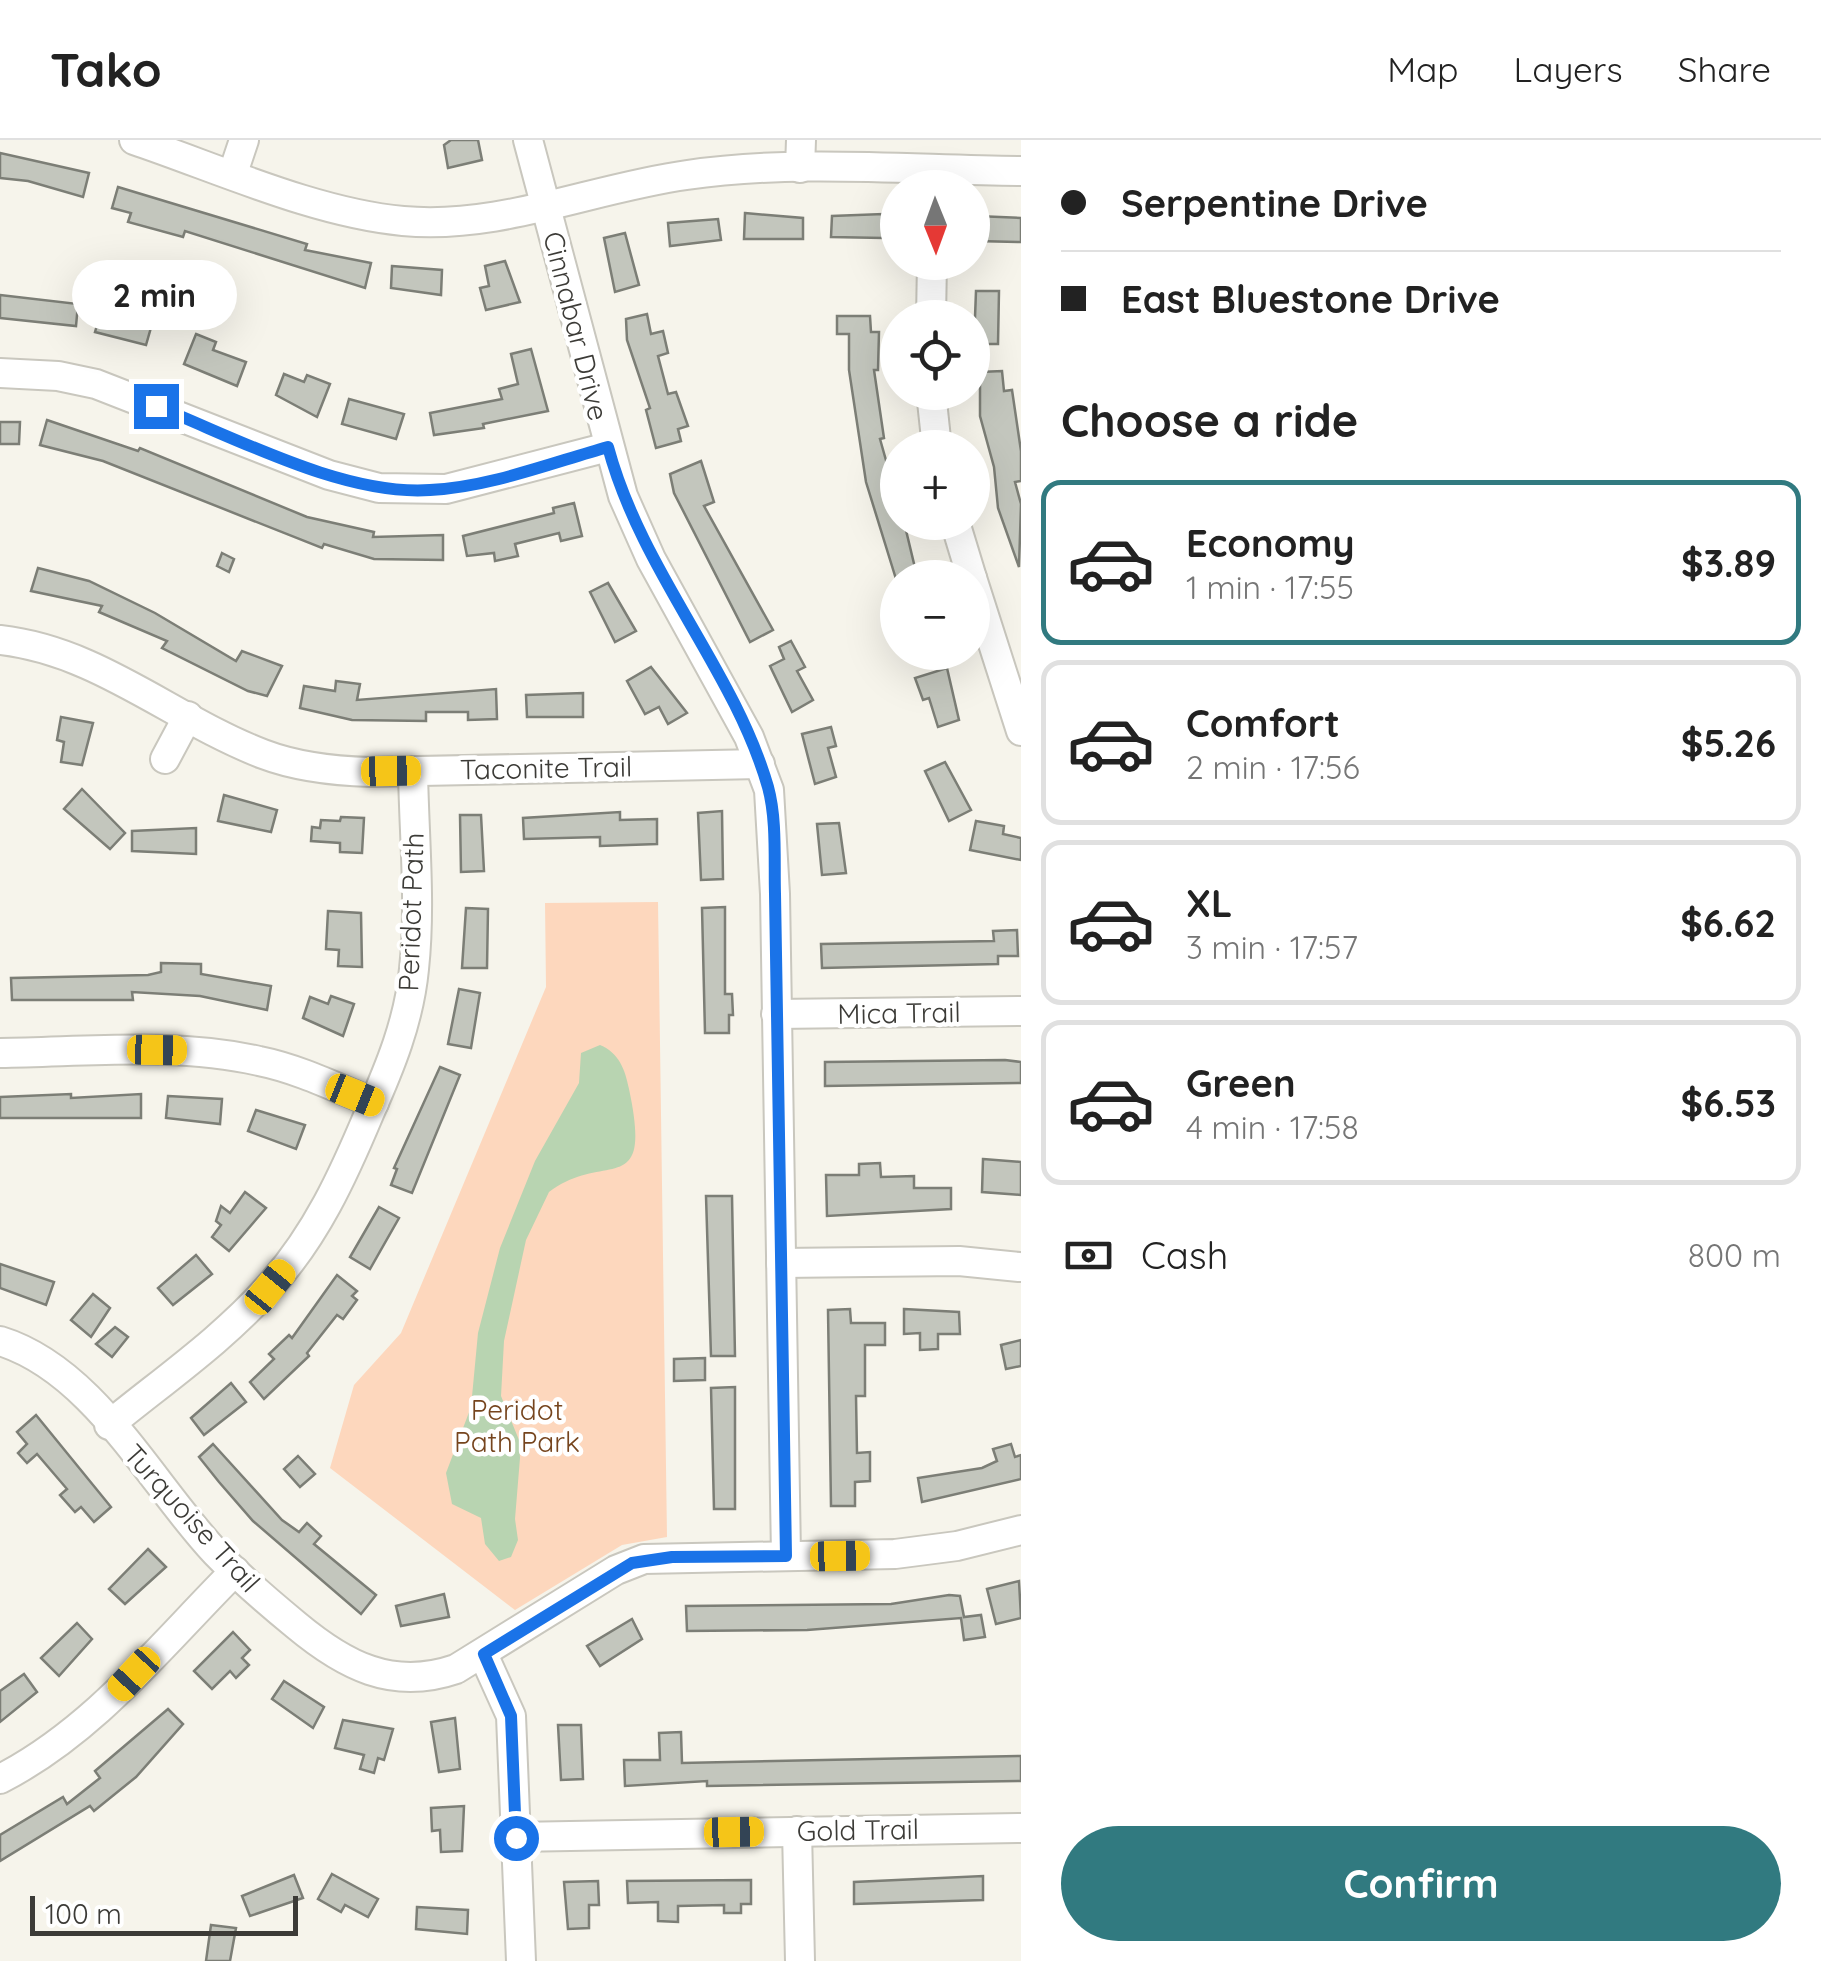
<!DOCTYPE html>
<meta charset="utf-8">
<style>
body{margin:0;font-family:Quicksand,sans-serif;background:#f2f2f2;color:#222;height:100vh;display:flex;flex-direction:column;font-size:38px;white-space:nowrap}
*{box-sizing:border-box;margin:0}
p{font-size:32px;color:#767676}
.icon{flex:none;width:55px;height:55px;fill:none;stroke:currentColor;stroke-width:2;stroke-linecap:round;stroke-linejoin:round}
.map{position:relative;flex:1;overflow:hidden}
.side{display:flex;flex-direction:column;background:#fff;width:800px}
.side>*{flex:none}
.top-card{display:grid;align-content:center;height:220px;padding:0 40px;background:#fff}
.needle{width:65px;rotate:179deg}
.buttons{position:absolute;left:880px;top:30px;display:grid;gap:20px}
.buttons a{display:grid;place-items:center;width:110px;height:110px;border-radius:50%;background:#fff;box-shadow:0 10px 40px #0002;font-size:50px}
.scale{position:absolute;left:30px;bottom:25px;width:268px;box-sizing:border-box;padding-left:10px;border:5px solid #3c3b37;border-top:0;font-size:28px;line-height:35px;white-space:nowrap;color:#3c3b37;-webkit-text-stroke:8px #fff;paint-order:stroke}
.end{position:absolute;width:45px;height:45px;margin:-22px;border:12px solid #1a73e8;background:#fff;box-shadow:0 0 0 5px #fff}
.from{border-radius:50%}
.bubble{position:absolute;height:70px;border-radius:35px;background:#fff;box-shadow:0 10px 40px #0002;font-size:32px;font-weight:800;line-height:70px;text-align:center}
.car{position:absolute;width:30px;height:60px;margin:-30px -15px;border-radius:12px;box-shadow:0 0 8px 2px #0007;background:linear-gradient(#f5c518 24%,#345 0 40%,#f5c518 0 76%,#345 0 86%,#f5c518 0)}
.top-card b{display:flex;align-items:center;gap:35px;height:95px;font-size:38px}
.top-card b+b{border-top:2px solid #e0e0e0}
.top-card i{width:25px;height:25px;background:#222}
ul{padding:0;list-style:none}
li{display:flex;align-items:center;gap:30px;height:165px;margin:0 20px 15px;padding:0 20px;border:5px solid #e0e0e0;border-radius:20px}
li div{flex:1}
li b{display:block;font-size:38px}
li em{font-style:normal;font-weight:800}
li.selected{border-color:#317a80}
li>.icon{width:90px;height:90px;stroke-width:1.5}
h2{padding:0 40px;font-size:45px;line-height:120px}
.pay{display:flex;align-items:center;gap:25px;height:110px;padding:0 40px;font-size:38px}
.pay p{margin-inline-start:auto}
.cta{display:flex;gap:20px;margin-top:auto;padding:20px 40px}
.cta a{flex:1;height:115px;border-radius:60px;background:#317a80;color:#fff;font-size:40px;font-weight:800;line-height:115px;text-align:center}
header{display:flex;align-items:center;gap:60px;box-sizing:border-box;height:140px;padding:0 50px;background:#fff;border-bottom:2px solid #e0e0e0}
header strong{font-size:48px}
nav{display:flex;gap:55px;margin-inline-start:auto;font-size:35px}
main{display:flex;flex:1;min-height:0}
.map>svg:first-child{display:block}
.green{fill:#fdd7bd}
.water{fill:#b8d4b1}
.building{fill:#c3c6bd;stroke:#7c7e76;stroke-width:2.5}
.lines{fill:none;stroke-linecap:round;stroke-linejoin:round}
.minor-casing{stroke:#c9c7be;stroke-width:32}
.minor{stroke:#fff;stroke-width:28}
.route{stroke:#1a73e8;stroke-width:12}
.labels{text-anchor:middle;stroke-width:9;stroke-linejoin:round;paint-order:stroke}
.street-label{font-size:28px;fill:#3c3b37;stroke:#fff}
.park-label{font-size:28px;fill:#76451e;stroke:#fff}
</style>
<header>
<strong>Tako</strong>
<nav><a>Map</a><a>Layers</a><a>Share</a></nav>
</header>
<main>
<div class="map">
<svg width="1021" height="1821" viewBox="0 0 1021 1821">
<rect width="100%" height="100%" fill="#f6f4eb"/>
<path class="green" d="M 658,762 L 667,1397 L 622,1405 L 515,1470 L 330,1328 L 354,1245 L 401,1193 L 546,847 L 545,763 Z"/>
<path class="water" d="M 600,905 C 619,913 625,929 629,949 C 653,1062 605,1009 549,1052 L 526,1100 L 504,1201 L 501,1256 L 519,1300 L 520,1318 L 515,1379 L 518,1400 L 511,1417 L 499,1421 L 485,1404 L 481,1378 L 452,1364 L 446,1333 L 471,1267 L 478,1193 L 500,1108 L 535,1021 L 579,943 L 581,913 Z"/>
<g class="building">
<path d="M 451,0 L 478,0 L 482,20 L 448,28 L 444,5 Z"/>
<path d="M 0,13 L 89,33 L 83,57 L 28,41 L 0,38 Z"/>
<path d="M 118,47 L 307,104 L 305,110 L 371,123 L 365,148 L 185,91 L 183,97 L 128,82 L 131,73 L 112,68 Z"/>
<path d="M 745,73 L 803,78 L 803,99 L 744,99 Z"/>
<path d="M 883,74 L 883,98 L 831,97 L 832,76 Z"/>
<path d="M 976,76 L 1021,78 L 1021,102 L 976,101 Z"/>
<path d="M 718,79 L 721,100 L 670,106 L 668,83 Z"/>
<path d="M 625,93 L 639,145 L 615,152 L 604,98 Z"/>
<path d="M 505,121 L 520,162 L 486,170 L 480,148 L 489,146 L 485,126 Z"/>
<path d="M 392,126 L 442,130 L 441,155 L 391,148 Z"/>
<path d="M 976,151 L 999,151 L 998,204 L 974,204 Z"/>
<path d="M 0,155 L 78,164 L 76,186 L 0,178 Z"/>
<path d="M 102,168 L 152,184 L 146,205 L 95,192 Z"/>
<path d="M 647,174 L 651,194 L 663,191 L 668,213 L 658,216 L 668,254 L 676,252 L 688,286 L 678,289 L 681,301 L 656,308 L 646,270 L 650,268 L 627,200 L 626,179 Z"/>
<path d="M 837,176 L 870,176 L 871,192 L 879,192 L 878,230 L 874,230 L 884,298 L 880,299 L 898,363 L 898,382 L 904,382 L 916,432 L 896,439 L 866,342 L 849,230 L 849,194 L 837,194 Z"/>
<path d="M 196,194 L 216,202 L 213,210 L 246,222 L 237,246 L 184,224 Z"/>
<path d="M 531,209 L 548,271 L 483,284 L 484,288 L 434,295 L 430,273 L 502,259 L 499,249 L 518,244 L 511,214 Z"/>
<path d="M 1002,231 L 1004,251 L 1012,250 L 1021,311 L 1021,341 L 1015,342 L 1021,364 L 1019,427 L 998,368 L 994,327 L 980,276 L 980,232 Z"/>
<path d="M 284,234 L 304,242 L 307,235 L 330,244 L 317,277 L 276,255 Z"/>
<path d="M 349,259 L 404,274 L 396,299 L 342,284 Z"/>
<path d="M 47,280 L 138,311 L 140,308 L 307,377 L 374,392 L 373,397 L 443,395 L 443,420 L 374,419 L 324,404 L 322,408 L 103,321 L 40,305 Z"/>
<path d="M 0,282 L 20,282 L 19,304 L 0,304 Z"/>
<path d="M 701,321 L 714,362 L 704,366 L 773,490 L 750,502 L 674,353 L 670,334 Z"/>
<path d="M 574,363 L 582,396 L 561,401 L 559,393 L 515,404 L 518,416 L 495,421 L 494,413 L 467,416 L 463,396 L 554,373 L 553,368 Z"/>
<path d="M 222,413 L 234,419 L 229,432 L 217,426 Z"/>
<path d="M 38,428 L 89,441 L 155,473 L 236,521 L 242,511 L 282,526 L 267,556 L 248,551 L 162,508 L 167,501 L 99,472 L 102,466 L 31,451 Z"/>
<path d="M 608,443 L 636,491 L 615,502 L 590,452 Z"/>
<path d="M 791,501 L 805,527 L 797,531 L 813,560 L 792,572 L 770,526 L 784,519 L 779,507 Z"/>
<path d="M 651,527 L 687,573 L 668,584 L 659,567 L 645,574 L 627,541 Z"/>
<path d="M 947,528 L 959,580 L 938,587 L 929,558 L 923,560 L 915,538 Z"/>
<path d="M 336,541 L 360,544 L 357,560 L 496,549 L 497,579 L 468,580 L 468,572 L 426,572 L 426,581 L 352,580 L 300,568 L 304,546 L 335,551 Z"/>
<path d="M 583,553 L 583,577 L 527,577 L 526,555 Z"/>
<path d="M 61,577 L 93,583 L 82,625 L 61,622 L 64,602 L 57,600 Z"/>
<path d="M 831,587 L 836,606 L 828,608 L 836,637 L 815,644 L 802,594 Z"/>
<path d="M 945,622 L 971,670 L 949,681 L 925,631 Z"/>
<path d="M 82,649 L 125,693 L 110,709 L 64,669 Z"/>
<path d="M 224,655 L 277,670 L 271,692 L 218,681 Z"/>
<path d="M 722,671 L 723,739 L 701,740 L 698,673 Z"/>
<path d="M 620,672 L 620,680 L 657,679 L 657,704 L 600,706 L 600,697 L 524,699 L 523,678 Z"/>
<path d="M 460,675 L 481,675 L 484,731 L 461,732 Z"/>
<path d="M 341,677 L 364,678 L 362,713 L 340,712 L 340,703 L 311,701 L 312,687 L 320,688 L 321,680 L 340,681 Z"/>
<path d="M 976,681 L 1004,686 L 1003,694 L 1021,698 L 1021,720 L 970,710 Z"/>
<path d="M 839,683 L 846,733 L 822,735 L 817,684 Z"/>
<path d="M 196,688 L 196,714 L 132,711 L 132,691 Z"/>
<path d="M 725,767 L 725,854 L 732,854 L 733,875 L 729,875 L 729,893 L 705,893 L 702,768 Z"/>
<path d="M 466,768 L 488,769 L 487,828 L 462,828 Z"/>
<path d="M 328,771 L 361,773 L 362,827 L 338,826 L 339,810 L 326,809 Z"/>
<path d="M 1017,790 L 1018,816 L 998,816 L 998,824 L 822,828 L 821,804 L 994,801 L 993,791 Z"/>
<path d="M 161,823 L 201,824 L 201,834 L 271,846 L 267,870 L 200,856 L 132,852 L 133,860 L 12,860 L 11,838 L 148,835 L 161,832 Z"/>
<path d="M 459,849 L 480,853 L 471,908 L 448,904 Z"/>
<path d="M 331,856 L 354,864 L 343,896 L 303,878 L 310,857 L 328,864 Z"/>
<path d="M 1005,920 L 1021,922 L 1021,943 L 825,946 L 825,922 Z"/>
<path d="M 440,927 L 460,935 L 412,1053 L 391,1045 L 397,1029 L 394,1028 Z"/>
<path d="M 71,954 L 71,958 L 141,954 L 141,978 L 0,978 L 0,957 Z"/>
<path d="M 168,956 L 222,959 L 220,984 L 166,978 Z"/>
<path d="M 256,970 L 305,985 L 296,1009 L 248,991 Z"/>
<path d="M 983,1019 L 1021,1022 L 1021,1055 L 982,1052 Z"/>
<path d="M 880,1023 L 881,1037 L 914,1036 L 914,1048 L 951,1048 L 951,1069 L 827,1076 L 826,1035 L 859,1035 L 859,1024 Z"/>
<path d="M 245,1052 L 266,1068 L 229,1111 L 212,1097 L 221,1085 L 216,1081 L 221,1066 L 230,1073 Z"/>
<path d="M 706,1056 L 732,1056 L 735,1216 L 711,1216 Z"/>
<path d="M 379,1067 L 399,1078 L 370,1129 L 350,1117 Z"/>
<path d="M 196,1115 L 212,1134 L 173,1165 L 158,1148 Z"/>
<path d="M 0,1124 L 54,1142 L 46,1165 L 0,1148 Z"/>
<path d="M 337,1135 L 357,1151 L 352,1156 L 357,1160 L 343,1179 L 337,1175 L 307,1213 L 309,1216 L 264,1259 L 250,1242 L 274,1219 L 269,1214 L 289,1195 L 292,1198 Z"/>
<path d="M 93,1154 L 110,1168 L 91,1197 L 71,1180 Z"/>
<path d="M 850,1169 L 851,1183 L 885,1183 L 885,1205 L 865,1205 L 865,1256 L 856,1256 L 857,1313 L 870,1312 L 870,1341 L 855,1342 L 855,1366 L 831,1366 L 828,1170 Z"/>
<path d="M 904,1169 L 959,1172 L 960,1194 L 938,1194 L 938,1209 L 920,1210 L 920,1193 L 904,1194 Z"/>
<path d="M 115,1187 L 128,1197 L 112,1217 L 96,1204 Z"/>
<path d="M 1021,1200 L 1021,1226 L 1006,1229 L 1001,1205 Z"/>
<path d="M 705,1218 L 705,1240 L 674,1241 L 674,1219 Z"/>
<path d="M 231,1243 L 246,1262 L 204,1295 L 191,1278 Z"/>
<path d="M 735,1247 L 735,1369 L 714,1369 L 711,1248 Z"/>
<path d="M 36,1275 L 111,1367 L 94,1382 L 81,1367 L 75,1372 L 60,1355 L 67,1349 L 37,1314 L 27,1323 L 18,1313 L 27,1304 L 17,1292 Z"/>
<path d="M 213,1304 L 282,1380 L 299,1392 L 307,1383 L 321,1396 L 314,1404 L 376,1455 L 361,1474 L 253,1381 L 219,1342 L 199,1317 Z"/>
<path d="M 1011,1304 L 1015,1317 L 1021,1315 L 1021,1339 L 922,1362 L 918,1338 L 982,1328 L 997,1321 L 993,1309 Z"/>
<path d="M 298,1316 L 315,1334 L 300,1347 L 284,1329 Z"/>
<path d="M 148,1409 L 166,1427 L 125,1464 L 109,1449 Z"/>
<path d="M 1019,1441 L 1021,1478 L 996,1484 L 987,1449 Z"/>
<path d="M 444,1454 L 449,1477 L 401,1486 L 396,1466 Z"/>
<path d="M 949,1455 L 960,1456 L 964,1477 L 981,1475 L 985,1497 L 964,1500 L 961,1478 L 807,1490 L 687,1491 L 686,1466 L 891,1464 Z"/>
<path d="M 632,1479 L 642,1499 L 600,1526 L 587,1506 Z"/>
<path d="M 77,1483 L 92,1499 L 59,1536 L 41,1518 Z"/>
<path d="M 233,1492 L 250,1510 L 242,1518 L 249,1525 L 236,1538 L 230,1531 L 212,1549 L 194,1531 Z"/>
<path d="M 24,1534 L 37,1552 L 0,1582 L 0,1551 Z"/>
<path d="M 284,1541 L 324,1567 L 313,1588 L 272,1559 Z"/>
<path d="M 168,1569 L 183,1584 L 136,1637 L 94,1671 L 90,1666 L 0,1721 L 0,1695 L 63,1657 L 67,1664 L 100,1638 L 95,1631 Z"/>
<path d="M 455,1578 L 460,1629 L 439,1632 L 431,1582 Z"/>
<path d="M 343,1580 L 393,1589 L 384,1620 L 378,1618 L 374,1633 L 360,1629 L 364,1615 L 335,1608 Z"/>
<path d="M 558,1585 L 581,1585 L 583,1639 L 561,1640 Z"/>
<path d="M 681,1592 L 682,1623 L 1021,1616 L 1021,1641 L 707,1646 L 707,1641 L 625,1646 L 624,1620 L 660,1620 L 659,1593 Z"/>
<path d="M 464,1666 L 462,1711 L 441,1712 L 440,1690 L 432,1691 L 431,1668 Z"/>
<path d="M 332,1734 L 378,1759 L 368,1777 L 345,1765 L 341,1772 L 318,1759 Z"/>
<path d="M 294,1735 L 303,1758 L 250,1776 L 242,1756 Z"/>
<path d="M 983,1736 L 983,1760 L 854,1764 L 854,1742 Z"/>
<path d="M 751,1740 L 751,1764 L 741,1764 L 741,1773 L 724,1773 L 724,1765 L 678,1766 L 678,1782 L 658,1781 L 658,1762 L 628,1763 L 627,1741 Z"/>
<path d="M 598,1741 L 599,1765 L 589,1765 L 589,1788 L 568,1789 L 564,1742 Z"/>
<path d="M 417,1767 L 468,1770 L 467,1794 L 416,1789 Z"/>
<path d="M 211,1785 L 236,1788 L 230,1821 L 206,1821 Z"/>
</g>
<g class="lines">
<g class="minor-casing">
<g id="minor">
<path d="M 134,0 C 217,28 315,73 403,81 C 500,90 592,48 687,35 C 796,19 911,30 1021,31"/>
<path d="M 528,0 L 623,356 L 651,419 L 749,597 L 769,650 L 775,754 L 786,1416"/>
<path d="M 800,28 L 801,0"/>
<path d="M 233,33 L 244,0"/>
<path d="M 931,178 L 932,122"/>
<path d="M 0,233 L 58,236 L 96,244 L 329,335 L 379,348 L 446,349 L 608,307"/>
<path d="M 931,252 L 937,308"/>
<path d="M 955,382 L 972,438"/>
<path d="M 972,438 L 1021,591"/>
<path d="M 0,500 C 99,511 172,579 263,614 C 297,627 333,631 370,632 L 760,624"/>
<path d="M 165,619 L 188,576"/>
<path d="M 776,874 L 1021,871"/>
<path d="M 0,913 C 86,912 175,902 259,921 C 299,929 337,948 374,963"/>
<path d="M 781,1123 L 959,1121 L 1019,1127"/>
<path d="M 0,1201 C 94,1230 151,1344 216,1413 C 241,1439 268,1462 296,1485 C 344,1525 392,1551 456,1529 L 616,1430 L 644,1419 L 895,1414 L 957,1406 L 1021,1390"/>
<path d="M 109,1285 C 164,1240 225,1198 271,1145 C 316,1095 343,1036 369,974 C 390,927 409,881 414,829 C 421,764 414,696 413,631"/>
<path d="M 483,1514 L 511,1576 L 521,1821"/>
<path d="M 0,1639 C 94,1591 161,1505 235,1431"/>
<path d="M 797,1691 L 800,1821"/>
<path d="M 515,1697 L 1021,1688"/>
</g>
</g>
<use href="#minor" class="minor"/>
</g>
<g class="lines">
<path class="route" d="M 156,266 C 236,298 344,356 430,350 C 490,347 551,323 608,307 C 642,433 734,529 768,647 C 777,680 774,720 775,754 L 786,1416 L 672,1417 L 632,1423 L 484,1514 L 511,1576 L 516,1698"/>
</g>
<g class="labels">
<g class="street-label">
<text transform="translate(576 186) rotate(76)" y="10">Cinnabar Drive</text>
<text transform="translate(546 628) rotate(-1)" y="10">Taconite Trail</text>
<text transform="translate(411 772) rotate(-88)" y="10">Peridot Path</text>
<text transform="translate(899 873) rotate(-1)" y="10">Mica Trail</text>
<text transform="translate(192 1378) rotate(48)" y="10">Turquoise Trail</text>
<text transform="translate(858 1690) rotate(-1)" y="10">Gold Trail</text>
</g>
<g class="park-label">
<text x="517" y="1280">Peridot<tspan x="517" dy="32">Path Park</tspan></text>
</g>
</g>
</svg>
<div class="buttons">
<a><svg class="needle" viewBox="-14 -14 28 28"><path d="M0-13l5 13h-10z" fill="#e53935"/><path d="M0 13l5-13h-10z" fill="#767676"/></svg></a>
<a><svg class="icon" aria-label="locate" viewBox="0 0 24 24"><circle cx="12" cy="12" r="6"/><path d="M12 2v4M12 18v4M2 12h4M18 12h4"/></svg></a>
<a>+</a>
<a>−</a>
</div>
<div class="scale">100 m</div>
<i class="end from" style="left:516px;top:1698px"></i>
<i class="end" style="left:156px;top:266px"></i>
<div class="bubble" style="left:72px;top:120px;width:165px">2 min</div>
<i class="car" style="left:391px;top:631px;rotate:89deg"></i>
<i class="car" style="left:157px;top:910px;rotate:91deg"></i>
<i class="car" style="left:355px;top:955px;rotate:112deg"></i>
<i class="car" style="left:270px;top:1147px;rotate:39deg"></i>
<i class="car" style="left:840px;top:1416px;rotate:89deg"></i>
<i class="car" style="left:134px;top:1534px;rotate:223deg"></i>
<i class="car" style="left:734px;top:1692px;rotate:89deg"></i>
</div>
<section class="side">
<div class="top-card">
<b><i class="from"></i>Serpentine Drive</b>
<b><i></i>East Bluestone Drive</b>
</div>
<h2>Choose a ride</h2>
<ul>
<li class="selected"><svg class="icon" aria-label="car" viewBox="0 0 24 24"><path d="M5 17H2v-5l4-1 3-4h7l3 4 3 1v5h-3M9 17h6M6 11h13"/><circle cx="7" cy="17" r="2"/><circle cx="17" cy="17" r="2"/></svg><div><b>Economy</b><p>1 min · 17:55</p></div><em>$3.89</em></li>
<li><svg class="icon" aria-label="car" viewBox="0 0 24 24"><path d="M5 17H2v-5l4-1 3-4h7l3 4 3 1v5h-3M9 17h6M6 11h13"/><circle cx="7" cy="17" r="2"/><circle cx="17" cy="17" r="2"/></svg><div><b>Comfort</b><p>2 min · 17:56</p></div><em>$5.26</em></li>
<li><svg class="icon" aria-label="car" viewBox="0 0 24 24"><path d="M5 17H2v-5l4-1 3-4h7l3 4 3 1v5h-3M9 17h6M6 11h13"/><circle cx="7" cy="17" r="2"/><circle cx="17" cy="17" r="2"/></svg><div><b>XL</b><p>3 min · 17:57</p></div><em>$6.62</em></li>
<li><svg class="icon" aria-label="car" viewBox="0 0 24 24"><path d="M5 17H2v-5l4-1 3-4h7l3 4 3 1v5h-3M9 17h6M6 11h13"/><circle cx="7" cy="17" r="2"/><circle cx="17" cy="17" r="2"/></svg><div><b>Green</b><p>4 min · 17:58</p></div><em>$6.53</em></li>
</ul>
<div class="pay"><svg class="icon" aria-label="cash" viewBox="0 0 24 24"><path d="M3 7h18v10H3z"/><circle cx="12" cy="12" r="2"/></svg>Cash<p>800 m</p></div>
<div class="cta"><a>Confirm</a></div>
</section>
</main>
